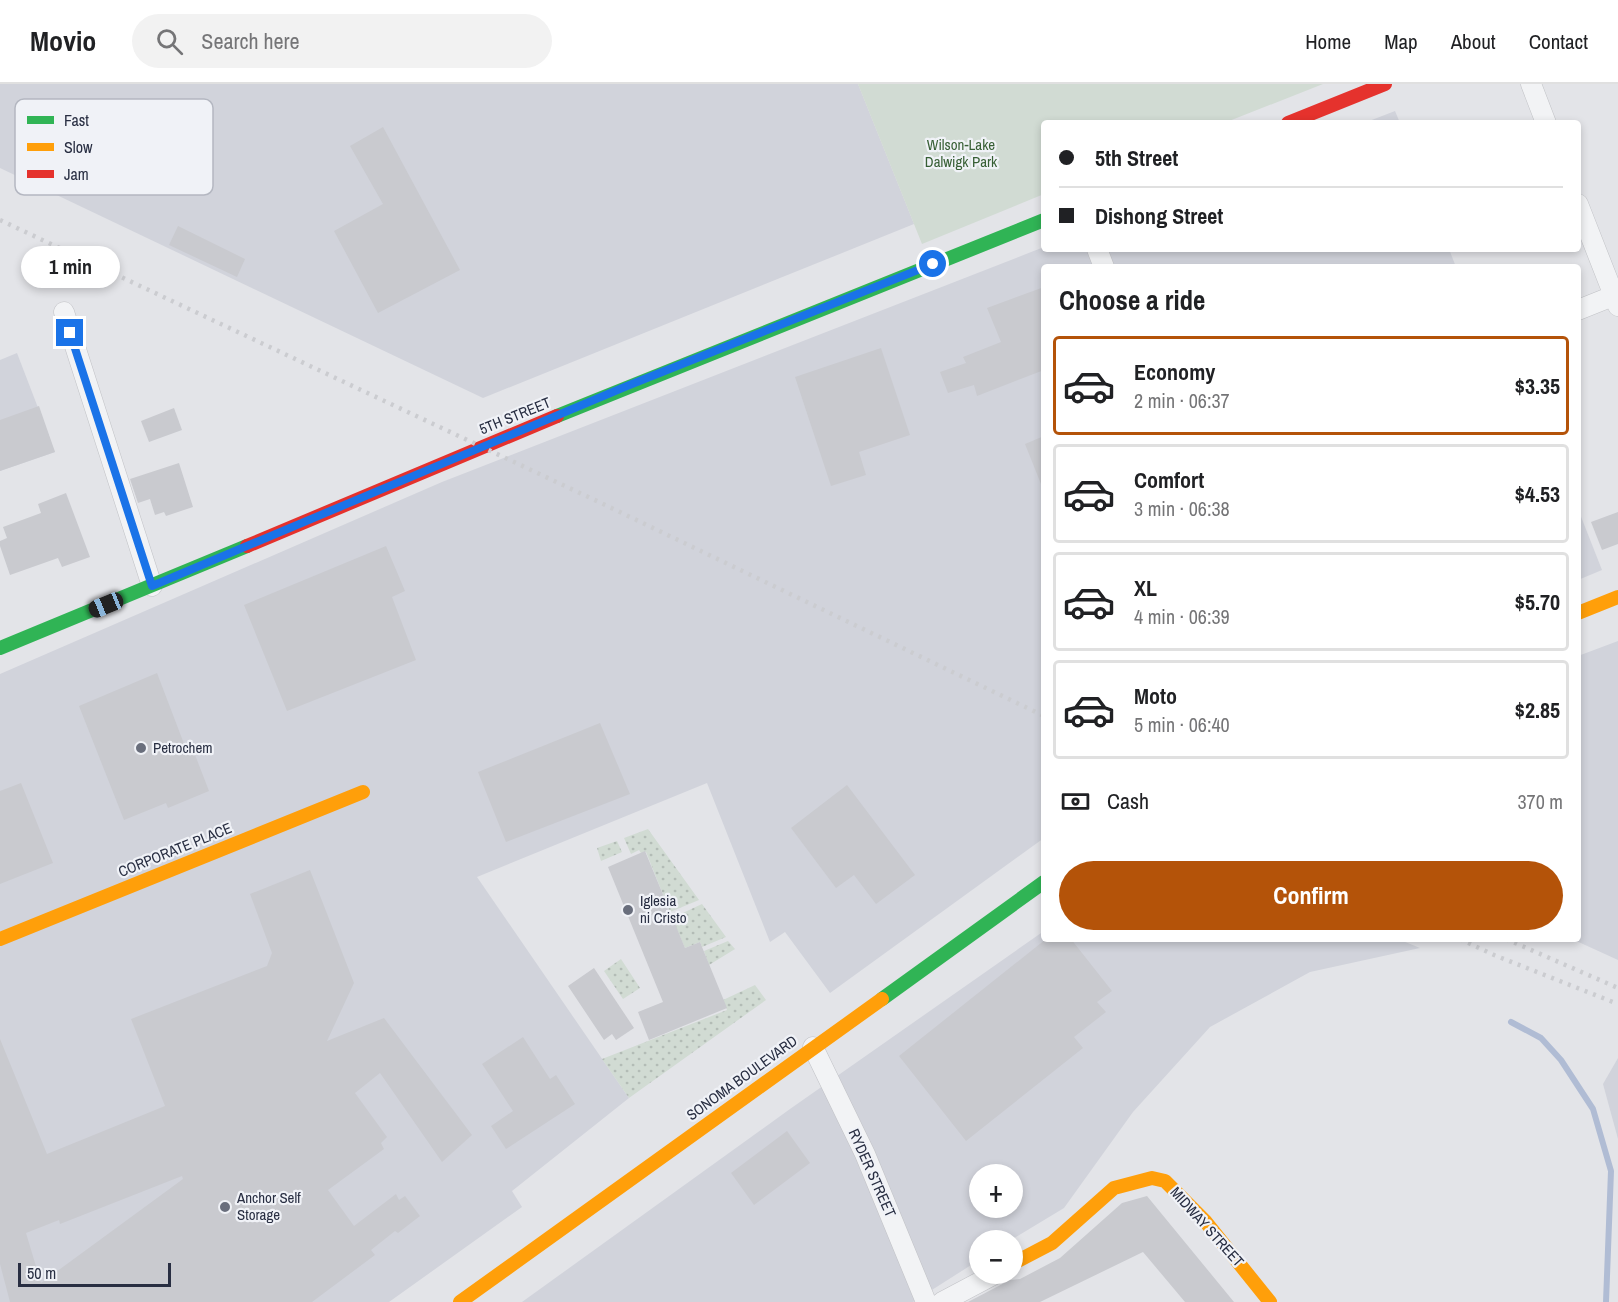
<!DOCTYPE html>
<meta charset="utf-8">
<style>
body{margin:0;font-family:"Archivo Narrow",sans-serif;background:#f2f2f2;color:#202124;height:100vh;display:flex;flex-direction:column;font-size:22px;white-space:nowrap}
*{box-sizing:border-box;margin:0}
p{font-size:20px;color:#757577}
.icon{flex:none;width:33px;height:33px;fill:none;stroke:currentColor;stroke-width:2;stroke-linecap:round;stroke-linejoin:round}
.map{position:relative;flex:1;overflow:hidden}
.details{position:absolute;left:1041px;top:180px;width:540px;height:678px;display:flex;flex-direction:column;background:#fff;border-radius:6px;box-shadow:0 3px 9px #0003}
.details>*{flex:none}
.banner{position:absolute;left:1041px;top:36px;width:540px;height:132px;border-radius:6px;box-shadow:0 3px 9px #0003;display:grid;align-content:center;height:132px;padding:0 18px;background:#fff}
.buttons{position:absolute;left:969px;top:1080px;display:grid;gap:12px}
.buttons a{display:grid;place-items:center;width:54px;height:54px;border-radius:50%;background:#fff;box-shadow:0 3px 9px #0003;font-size:30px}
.scale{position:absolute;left:18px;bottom:15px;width:153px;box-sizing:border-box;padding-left:6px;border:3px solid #282e42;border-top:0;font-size:16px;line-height:21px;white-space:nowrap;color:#282e42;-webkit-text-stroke:4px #f0f2f7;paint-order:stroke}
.end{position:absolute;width:27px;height:27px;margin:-14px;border:8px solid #1a73e8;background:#fff;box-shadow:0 0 0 3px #fff}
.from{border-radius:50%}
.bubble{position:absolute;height:42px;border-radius:21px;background:#fff;box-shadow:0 3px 9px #0003;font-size:20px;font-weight:700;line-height:42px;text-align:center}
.car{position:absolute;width:18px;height:36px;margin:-18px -9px;border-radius:8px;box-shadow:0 0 4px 2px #0007;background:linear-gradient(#222 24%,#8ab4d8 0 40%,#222 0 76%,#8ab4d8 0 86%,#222 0)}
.banner b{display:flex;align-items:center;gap:21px;height:57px;font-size:22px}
.banner b+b{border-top:2px solid #e0e0e0}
.banner i{width:15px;height:15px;background:#202124}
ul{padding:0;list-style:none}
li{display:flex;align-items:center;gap:18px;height:99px;margin:0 12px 9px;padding:0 6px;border:3px solid #e0e0e0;border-radius:6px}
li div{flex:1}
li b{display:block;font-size:22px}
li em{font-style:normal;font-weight:700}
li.on{border-color:#b45309}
li>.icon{width:54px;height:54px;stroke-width:1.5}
h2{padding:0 18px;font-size:27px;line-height:72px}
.pay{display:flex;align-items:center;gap:15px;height:66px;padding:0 18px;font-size:22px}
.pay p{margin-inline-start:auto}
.primary-button{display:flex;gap:12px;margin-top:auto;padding:12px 18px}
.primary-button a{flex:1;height:69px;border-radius:36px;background:#b45309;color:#fff;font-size:24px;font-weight:700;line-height:69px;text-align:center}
header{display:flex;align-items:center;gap:36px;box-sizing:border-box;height:84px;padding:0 30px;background:#fff;border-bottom:2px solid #e0e0e0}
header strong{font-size:28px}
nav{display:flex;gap:33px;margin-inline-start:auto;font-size:21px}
.search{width:420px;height:54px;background:#f2f2f2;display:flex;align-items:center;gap:15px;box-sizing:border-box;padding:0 21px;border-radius:33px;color:#757577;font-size:22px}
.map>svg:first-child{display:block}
.built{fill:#d1d3db;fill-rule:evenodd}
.grass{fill:url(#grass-dots)}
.park{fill:#d1dbd3}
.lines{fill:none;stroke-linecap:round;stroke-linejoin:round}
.stream{stroke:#b0bcd4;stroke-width:6}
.building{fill:#c9cacf;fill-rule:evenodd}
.street-casing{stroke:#c1c2c6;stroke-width:21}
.street{stroke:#f2f3f5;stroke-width:20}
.fast{stroke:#30b455;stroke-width:14}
.slow{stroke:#ff9f0a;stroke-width:14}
.jam{stroke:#e5322d;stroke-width:14}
.rail{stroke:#cbccd0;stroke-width:4.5;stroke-dasharray:3 6;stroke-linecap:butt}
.route{stroke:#1a73e8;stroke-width:8}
.poi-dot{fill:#696e7c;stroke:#f0f2f7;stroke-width:2}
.labels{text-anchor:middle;stroke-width:4.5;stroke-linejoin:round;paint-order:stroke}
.park-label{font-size:15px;fill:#375f35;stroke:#f0f2f7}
.street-label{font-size:15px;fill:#282e42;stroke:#f0f2f7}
.poi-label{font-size:15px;fill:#282e42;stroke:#f0f2f7;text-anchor:start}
.key{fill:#f0f2f7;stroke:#b4b7c1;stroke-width:1.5}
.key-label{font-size:16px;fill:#282e42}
</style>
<header>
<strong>Movio</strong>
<div class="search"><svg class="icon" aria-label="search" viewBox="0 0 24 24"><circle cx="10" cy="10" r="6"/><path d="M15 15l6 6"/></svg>Search here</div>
<nav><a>Home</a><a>Map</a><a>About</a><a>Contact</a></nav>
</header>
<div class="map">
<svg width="1618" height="1218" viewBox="0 0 1618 1218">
<defs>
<pattern id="grass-dots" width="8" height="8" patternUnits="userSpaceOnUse" patternTransform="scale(1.5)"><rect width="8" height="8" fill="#d1dbd3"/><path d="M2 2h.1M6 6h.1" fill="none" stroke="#b3bcb6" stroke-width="1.8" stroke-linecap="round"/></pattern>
</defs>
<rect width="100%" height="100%" fill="#e3e4e8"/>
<g class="built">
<path d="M 0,0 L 858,0 L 914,140 L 483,314 L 0,84 Z"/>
<path d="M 1395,27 L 1400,39 L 1364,39 Z"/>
<path d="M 1044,163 L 1044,165 L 1449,165 L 1456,183 L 1044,183 L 1044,754 L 830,909 L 785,848 L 770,858 L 707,699 L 477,793 L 629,1014 L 512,1107 L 522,1123 L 389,1218 L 0,1218 L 0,590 L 442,398 Z"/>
<path d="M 17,269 L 55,368 L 0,387 L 0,276 Z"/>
<path d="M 1578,425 L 1602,486 L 1578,496 Z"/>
<path d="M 1618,557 L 1618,876 L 1572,855 L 1578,855 L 1578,572 Z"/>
<path d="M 1044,847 L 1044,855 L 1398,855 L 1420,864 L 1310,888 L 1210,943 L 1133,1028 L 1064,1124 L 1011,1156 L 980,1156 L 979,1176 L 913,1218 L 522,1218 L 790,1025 ZM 980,1090 L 1012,1090 L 1012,1124 L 980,1124 Z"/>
<path d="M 1618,974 L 1618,1055 L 1603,1000 Z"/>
</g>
<g class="grass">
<path d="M 648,745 L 699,816 L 670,828 L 646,768 L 641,769 L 639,766 L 631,770 L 624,754 Z"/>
<path d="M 617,757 L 622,768 L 601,777 L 597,764 Z"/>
<path d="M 702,820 L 726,853 L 702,863 L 700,858 L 685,864 L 672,834 Z"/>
<path d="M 728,857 L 735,865 L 709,881 L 704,867 Z"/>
<path d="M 621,875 L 640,904 L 623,915 L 604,887 Z"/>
<path d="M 755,901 L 766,916 L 629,1014 L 602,975 L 727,926 L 723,916 Z"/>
</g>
<path class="park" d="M 858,0 L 1323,0 L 1224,39 L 1044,39 L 1044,110 L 922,160 Z"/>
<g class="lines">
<path class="stream" d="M 1511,938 L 1541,954 L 1561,976 L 1593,1025 L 1611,1087 L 1606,1218"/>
</g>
<g class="building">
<path d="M 383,43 L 460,186 L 378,229 L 334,147 L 383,120 L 350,62 Z"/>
<path d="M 178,142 L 245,175 L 237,193 L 169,161 Z"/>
<path d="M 1044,203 L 1044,286 L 977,312 L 974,301 L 948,309 L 940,288 L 966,279 L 963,273 L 1001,258 L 987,224 Z"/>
<path d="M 881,264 L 910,351 L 859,368 L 866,391 L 831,402 L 795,293 Z"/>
<path d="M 39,322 L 55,368 L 0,387 L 0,336 Z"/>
<path d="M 174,324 L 182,346 L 149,358 L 141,337 Z"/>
<path d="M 1044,352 L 1044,405 L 1043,405 L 1025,360 Z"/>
<path d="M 179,379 L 193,423 L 166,432 L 164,428 L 155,431 L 150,415 L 138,419 L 130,395 Z"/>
<path d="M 66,409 L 90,473 L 62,483 L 58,474 L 10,491 L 0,462 L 0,457 L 7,454 L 3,443 L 41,429 L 38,420 Z"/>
<path d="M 1618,428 L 1618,460 L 1602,466 L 1591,438 Z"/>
<path d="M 386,462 L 405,507 L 392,513 L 416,576 L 287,627 L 244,521 Z"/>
<path d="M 157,589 L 186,665 L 192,663 L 209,707 L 168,724 L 166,719 L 124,736 L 79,622 Z"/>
<path d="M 600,639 L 630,710 L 506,758 L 478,688 Z"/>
<path d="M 21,699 L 53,779 L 0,800 L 0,707 Z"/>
<path d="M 847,701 L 915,791 L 876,820 L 854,791 L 836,804 L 791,744 Z"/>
<path d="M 645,767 L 685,864 L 700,858 L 727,924 L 649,956 L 638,928 L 663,918 L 608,783 Z"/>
<path d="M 310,786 L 354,899 L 327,957 L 384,934 L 472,1051 L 442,1078 L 380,989 L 355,1009 L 387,1053 L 381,1059 L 384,1065 L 328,1106 L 354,1142 L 396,1110 L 399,1116 L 405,1112 L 420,1132 L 398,1149 L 395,1147 L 371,1166 L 375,1171 L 312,1218 L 10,1218 L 0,1180 L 0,955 L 47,1070 L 165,1022 L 131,935 L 267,882 L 272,869 L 250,810 ZM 182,1092 L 183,1095 L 41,1199 L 26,1149 L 59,1136 L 60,1140 Z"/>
<path d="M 1046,855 L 1071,855 L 1112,907 L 1097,918 L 1106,928 L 1074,953 L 1083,964 L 966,1057 L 899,972 Z"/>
<path d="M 594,884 L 634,944 L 616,956 L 612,950 L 604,956 L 568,902 Z"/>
<path d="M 523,953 L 550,995 L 556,991 L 575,1020 L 506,1065 L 491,1042 L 513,1027 L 482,980 Z"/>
<path d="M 787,1047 L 810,1079 L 754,1121 L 731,1089 Z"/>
<path d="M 1147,1112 L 1234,1218 L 1185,1218 L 1143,1168 L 1040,1218 L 968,1218 L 1010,1196 L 1020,1195 L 1060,1174 L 1122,1119 Z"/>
</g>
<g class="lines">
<g class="street-casing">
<g id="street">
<path d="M 1531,0 L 1546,39"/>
<path d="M 1578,120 L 1618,222"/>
<path d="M 1097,165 L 1104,183"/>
<path d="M 1578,226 L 1618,210"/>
<path d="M 64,228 L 152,502"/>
<path d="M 813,963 L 865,1070 L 926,1218"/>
<path d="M 942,1218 L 995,1190"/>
</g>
</g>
<use href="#street" class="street"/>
<g class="fast">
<path d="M 557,332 L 1044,136"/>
<path d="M 0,564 L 247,462"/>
<path d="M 882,915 L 1044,798"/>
</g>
<g class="slow">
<path d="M 1578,529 L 1618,513"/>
<path d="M 0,855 L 363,708"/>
<path d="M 1012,1180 L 1052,1159 L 1114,1104 L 1152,1094 L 1165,1097 L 1205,1137 L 1270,1218"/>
<path d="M 460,1218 L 882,915"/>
</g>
<g class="jam">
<path d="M 1288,39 L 1385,0"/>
<path d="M 247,462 L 557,332"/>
</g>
<g class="rail">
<path d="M 0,136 L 599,418 L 1044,632"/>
<path d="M 1460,855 L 1494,871 L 1618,920"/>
<path d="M 1506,855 L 1618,904"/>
</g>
</g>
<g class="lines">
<path class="route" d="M 70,249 L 152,502 L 627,302 L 933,180"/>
</g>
<g class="poi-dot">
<circle cx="141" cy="664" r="6"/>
<circle cx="628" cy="826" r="6"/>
<circle cx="225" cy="1123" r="6"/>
</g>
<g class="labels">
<g class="park-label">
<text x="961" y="66">Wilson-Lake<tspan x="961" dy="17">Dalwigk Park</tspan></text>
</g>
<g class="street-label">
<text transform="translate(515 332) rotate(-22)" y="5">5TH STREET</text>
<text transform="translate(175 766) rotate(-22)" y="5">CORPORATE PLACE</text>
<text transform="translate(742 994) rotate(-36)" y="5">SONOMA BOULEVARD</text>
<text transform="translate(872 1089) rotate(66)" y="5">RYDER STREET</text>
<text transform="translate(1207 1143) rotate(48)" y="5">MIDWAY STREET</text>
</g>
<g class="poi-label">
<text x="153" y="669">Petrochem</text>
<text x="640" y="822">Iglesia<tspan x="640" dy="17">ni Cristo</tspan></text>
<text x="237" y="1119">Anchor Self<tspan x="237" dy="17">Storage</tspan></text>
</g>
</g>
<rect x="15" y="15" width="198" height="96" rx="9" class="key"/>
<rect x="27" y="32" width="27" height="8" fill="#30b455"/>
<rect x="27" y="59" width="27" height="8" fill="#ff9f0a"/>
<rect x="27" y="86" width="27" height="8" fill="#e5322d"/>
<g class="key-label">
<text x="64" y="42">Fast</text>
<text x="64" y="69">Slow</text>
<text x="64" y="96">Jam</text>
</g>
</svg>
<div class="buttons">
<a>+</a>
<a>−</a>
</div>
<div class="scale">50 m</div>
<i class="end from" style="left:933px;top:180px"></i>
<i class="end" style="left:70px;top:249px"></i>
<div class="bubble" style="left:21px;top:162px;width:99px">1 min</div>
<i class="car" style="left:106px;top:521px;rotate:248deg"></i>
<div class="banner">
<b><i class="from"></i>5th Street</b>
<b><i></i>Dishong Street</b>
</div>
<section class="details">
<h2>Choose a ride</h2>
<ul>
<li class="on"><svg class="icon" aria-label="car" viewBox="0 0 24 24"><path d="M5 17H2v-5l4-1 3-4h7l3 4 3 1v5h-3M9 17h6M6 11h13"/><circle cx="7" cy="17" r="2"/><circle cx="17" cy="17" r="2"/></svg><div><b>Economy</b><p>2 min · 06:37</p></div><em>$3.35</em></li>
<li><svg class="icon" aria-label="car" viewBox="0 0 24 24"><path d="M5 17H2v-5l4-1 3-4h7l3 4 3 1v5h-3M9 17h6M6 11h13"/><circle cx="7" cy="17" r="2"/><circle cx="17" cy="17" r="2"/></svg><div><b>Comfort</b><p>3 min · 06:38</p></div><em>$4.53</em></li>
<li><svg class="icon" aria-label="car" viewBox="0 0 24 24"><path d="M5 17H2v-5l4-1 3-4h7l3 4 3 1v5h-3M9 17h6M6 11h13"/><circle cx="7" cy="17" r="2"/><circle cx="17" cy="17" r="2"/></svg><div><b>XL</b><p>4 min · 06:39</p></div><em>$5.70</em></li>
<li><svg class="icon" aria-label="car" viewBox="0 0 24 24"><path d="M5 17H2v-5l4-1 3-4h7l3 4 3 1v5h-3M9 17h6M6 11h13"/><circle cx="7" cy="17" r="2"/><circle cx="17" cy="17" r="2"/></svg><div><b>Moto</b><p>5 min · 06:40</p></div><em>$2.85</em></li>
</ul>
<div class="pay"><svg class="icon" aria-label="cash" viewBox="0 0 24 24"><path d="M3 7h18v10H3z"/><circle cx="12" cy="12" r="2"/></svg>Cash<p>370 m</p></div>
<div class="primary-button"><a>Confirm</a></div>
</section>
</div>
